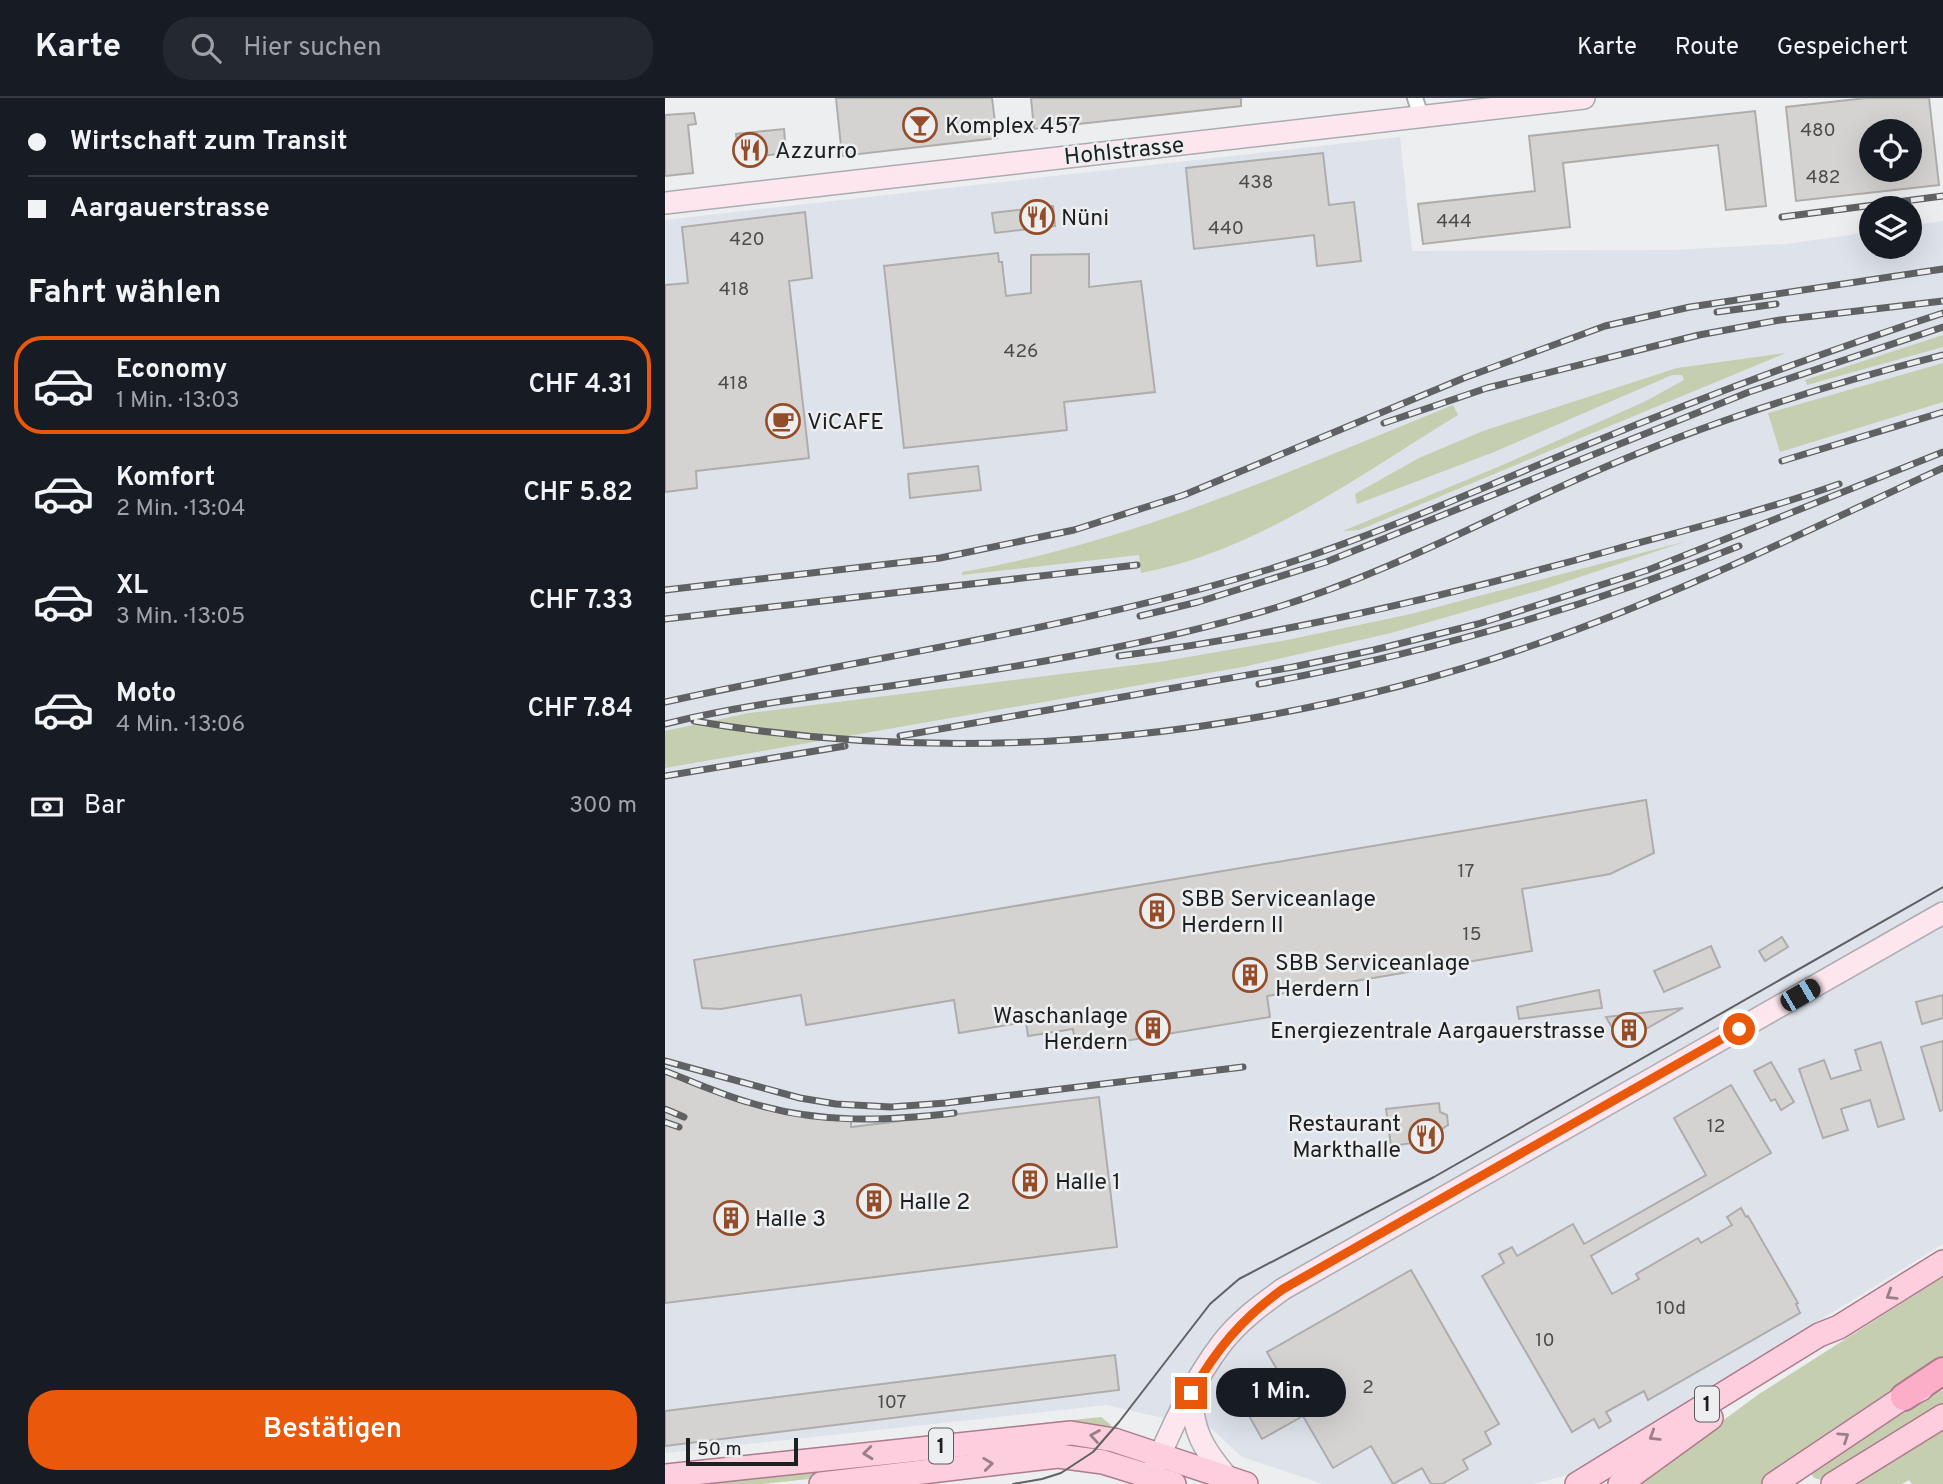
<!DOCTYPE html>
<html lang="de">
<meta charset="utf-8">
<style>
body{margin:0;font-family:Overpass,sans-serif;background:#242831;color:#f1f3f6;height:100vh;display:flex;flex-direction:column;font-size:26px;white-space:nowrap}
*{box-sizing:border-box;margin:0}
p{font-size:23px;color:#9ea1a6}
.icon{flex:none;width:38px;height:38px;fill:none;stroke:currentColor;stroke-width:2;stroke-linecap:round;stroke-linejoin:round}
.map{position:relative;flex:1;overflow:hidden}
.sheet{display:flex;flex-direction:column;background:#171b24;width:665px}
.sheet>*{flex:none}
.hud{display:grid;align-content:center;height:154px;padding:0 28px;background:#171b24}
.buttons{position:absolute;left:1194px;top:21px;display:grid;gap:14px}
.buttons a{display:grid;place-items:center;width:63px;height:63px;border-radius:50%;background:#171b24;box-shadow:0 7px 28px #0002;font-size:35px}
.scale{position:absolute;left:21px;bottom:18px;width:112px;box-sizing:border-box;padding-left:7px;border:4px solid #1e1f20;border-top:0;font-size:19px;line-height:24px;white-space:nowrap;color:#1e1f20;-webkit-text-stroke:5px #eceef0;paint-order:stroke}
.end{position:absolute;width:32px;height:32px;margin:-16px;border:9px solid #ea580c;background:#fff;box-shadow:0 0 0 4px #fff}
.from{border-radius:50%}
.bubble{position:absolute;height:49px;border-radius:24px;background:#171b24;box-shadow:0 7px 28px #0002;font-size:23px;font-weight:600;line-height:49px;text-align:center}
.car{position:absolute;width:21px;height:42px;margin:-21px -10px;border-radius:9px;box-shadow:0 0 5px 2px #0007;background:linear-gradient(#222 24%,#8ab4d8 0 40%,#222 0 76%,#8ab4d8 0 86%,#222 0)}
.hud b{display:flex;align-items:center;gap:24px;height:66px;font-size:26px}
.hud b+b{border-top:2px solid #363941}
.hud i{width:18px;height:18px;background:#f1f3f6}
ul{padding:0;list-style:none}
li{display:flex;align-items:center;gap:21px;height:98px;margin:0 14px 10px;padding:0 14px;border:4px solid transparent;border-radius:28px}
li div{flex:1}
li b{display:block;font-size:26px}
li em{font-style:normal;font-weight:600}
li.current{border-color:#ea580c}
li>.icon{width:63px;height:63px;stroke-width:1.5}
h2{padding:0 28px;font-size:32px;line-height:84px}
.pay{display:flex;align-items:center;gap:18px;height:77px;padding:0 28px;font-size:26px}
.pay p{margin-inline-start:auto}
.cta{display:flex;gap:14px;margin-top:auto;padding:14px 28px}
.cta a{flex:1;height:80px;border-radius:28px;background:#ea580c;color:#fff;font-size:28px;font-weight:600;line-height:80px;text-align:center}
header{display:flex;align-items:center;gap:42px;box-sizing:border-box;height:98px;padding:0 35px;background:#171b24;border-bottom:2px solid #363941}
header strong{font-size:33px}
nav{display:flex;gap:38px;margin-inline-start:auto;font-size:24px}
.search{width:490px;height:63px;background:#242831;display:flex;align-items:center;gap:18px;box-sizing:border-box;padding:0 24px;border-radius:28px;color:#9ea1a6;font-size:26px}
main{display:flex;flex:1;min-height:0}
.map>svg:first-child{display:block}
.built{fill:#dde2eb}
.green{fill:#c5ceaf}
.building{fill:#d5d3d1;stroke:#afadab;stroke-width:2;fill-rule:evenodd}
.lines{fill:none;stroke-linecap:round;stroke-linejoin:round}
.street-casing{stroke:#abacaf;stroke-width:18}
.secondary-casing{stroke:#abacaf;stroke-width:24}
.primary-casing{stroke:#ae7b8d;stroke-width:26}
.highway-casing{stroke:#ae7b8d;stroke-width:30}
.street{stroke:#fff;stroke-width:14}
.secondary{stroke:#fee6ee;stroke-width:21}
.primary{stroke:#fdcedd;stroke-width:23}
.highway{stroke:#fcadc7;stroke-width:26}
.tram{stroke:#5f6162;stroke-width:2}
.rail-casing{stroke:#5f6162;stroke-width:7}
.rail{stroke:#eceef0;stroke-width:4.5;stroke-dasharray:13;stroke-linecap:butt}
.oneway{stroke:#997f88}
.route{stroke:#ea580c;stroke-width:9}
.labels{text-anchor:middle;stroke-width:5;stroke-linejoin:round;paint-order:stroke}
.number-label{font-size:19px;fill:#4c4c4c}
.shield{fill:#eceef0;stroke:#5c5d5e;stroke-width:2}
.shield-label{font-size:21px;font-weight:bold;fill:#1e1f20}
.poi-label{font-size:23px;fill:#1e1f20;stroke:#eceef0;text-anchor:start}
.street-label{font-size:23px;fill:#1e1f20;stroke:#eceef0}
</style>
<header>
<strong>Karte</strong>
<div class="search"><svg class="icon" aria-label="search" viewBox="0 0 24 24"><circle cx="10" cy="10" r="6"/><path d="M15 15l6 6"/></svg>Hier suchen</div>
<nav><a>Karte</a><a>Route</a><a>Gespeichert</a></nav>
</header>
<main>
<section class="sheet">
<div class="hud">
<b><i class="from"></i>Wirtschaft zum Transit</b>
<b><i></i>Aargauerstrasse</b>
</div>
<h2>Fahrt wählen</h2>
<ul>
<li class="current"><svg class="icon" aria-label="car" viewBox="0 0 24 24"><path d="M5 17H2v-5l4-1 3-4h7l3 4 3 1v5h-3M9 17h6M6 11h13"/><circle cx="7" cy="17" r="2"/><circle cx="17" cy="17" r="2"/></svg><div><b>Economy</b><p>1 Min. · 13:03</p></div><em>CHF 4.31</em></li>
<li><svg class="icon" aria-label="car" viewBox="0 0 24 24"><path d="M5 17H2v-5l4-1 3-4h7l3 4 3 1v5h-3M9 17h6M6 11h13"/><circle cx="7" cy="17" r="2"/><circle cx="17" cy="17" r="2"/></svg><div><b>Komfort</b><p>2 Min. · 13:04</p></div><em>CHF 5.82</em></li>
<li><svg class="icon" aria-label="car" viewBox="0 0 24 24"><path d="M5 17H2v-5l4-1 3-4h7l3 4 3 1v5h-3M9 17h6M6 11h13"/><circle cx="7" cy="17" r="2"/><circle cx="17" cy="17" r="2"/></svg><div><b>XL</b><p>3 Min. · 13:05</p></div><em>CHF 7.33</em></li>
<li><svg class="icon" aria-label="car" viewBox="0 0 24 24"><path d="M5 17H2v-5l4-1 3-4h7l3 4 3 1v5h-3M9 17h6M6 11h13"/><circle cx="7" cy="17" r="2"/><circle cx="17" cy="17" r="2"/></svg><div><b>Moto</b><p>4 Min. · 13:06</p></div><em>CHF 7.84</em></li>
</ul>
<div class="pay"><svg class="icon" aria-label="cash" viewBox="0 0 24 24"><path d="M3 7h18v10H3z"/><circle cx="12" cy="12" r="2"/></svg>Bar<p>300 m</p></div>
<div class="cta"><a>Bestätigen</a></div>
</section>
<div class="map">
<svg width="1278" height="1386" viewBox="0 0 1278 1386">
<rect width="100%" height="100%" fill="#eceef0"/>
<path class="built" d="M 735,39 L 747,153 L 1009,152 L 1121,146 L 1206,134 L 1206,149 L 1244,149 L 1244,128 L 1278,123 L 1278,1146 L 906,1376 L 869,1386 L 658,1386 L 577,1359 L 547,1331 L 442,1307 L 0,1355 L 0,122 Z"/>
<g class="green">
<path d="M 1278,237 L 1278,249 L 1142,287 L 1140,282 Z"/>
<path d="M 1121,255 L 694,432 L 678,433 L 840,366 L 981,303 L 1019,282 L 1017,277 L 1007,277 L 829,354 L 692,406 L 690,396 L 754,360 L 818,333 L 1012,270 Z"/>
<path d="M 1278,265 L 1278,304 L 1115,354 L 1103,315 Z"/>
<path d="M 788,307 L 793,317 C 693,378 594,452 476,475 L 474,457 L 297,477 L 297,474 C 469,444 627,372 788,307 Z"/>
<path d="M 1022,443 L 876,492 L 726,535 L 578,569 L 0,670 L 0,633 L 84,615 L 494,564 L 622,542 L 746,516 Z"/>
<path d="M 1278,1179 L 1278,1260 L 1153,1342 L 1123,1386 L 972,1386 L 1094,1296 Z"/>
<path d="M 1278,1292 L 1278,1311 L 1157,1382 L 1149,1380 L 1145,1374 L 1212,1329 Z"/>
<path d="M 436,1319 L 446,1327 L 442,1332 L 76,1361 L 44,1361 Z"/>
<path d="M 1278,1330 L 1278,1386 L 1247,1386 L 1244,1382 L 1237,1386 L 1191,1386 Z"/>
<path d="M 402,1343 L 425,1349 L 399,1347 L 240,1364 L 190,1376 L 97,1386 L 0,1386 Z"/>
</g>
<g class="building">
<path d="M 171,0 L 327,0 L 332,40 L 177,58 Z"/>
<path d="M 366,0 L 576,0 L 576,8 L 369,31 Z"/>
<path d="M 1201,0 L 1264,0 L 1274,87 L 1131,103 L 1121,9 ZM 1206,33 L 1244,33 L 1244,72 L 1206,72 Z"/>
<path d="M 1090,13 L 1101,108 L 1061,112 L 1053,47 L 898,65 L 905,129 L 758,146 L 753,106 L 870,93 L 864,38 Z"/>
<path d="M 29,15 L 31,26 L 23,27 L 28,75 L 0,78 L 0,17 Z"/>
<path d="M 119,31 L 121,55 L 74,61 L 71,36 Z"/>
<path d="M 658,55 L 664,107 L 689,104 L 696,163 L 652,168 L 649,137 L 529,151 L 521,70 Z"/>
<path d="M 388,108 L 390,128 L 330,135 L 327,115 Z"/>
<path d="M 140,114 L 147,180 L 124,183 L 144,360 L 31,373 L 32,390 L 0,394 L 0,187 L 23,185 L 17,129 Z"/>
<path d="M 333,155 L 334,164 L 337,164 L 341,198 L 366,195 L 366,157 L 424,156 L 424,189 L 476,183 L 490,294 L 399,304 L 402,332 L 239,350 L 219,168 Z"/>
<path d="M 313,368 L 316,392 L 245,400 L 243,376 Z"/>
<path d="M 981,702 L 989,755 L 945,776 L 857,791 L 867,853 L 602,898 L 605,919 L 411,951 L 408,931 L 363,938 L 361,924 L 294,935 L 289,902 L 141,927 L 136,897 L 56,911 L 37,910 L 29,862 Z"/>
<path d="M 1117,839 L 1123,849 L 1100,863 L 1094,853 Z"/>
<path d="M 1046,848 L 1055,869 L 999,894 L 989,873 Z"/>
<path d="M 934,892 L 937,910 L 854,921 L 852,909 Z"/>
<path d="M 1278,897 L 1278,920 L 1257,926 L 1251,904 Z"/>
<path d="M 1018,910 L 956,945 L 941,919 Z"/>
<path d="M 1278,943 L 1278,1012 L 1275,1013 L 1256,949 Z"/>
<path d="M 1216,944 L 1239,1021 L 1213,1029 L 1205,1002 L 1176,1011 L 1183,1032 L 1158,1040 L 1134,971 L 1159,962 L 1166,981 L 1196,972 L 1190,952 Z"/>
<path d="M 1106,964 L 1129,1004 L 1116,1012 L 1110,1001 L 1106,1003 L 1089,973 Z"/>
<path d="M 0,971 L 79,1002 L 130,1014 L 186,1023 L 186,1029 L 434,999 L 452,1149 L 0,1205 Z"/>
<path d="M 1066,987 L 1106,1055 L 926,1158 L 947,1196 L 974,1181 L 971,1176 L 1033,1140 L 1036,1145 L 1067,1127 L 1062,1119 L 1076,1110 L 1081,1119 L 1083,1118 L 1133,1205 L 1131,1206 L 1135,1215 L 983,1302 L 979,1293 L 941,1314 L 946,1323 L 934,1330 L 929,1321 L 907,1334 L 817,1178 L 839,1165 L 834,1156 L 847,1149 L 852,1158 L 908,1126 L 919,1146 L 1041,1077 L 1009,1020 Z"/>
<path d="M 774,1005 L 775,1014 L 782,1017 L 783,1027 L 777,1031 L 778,1041 L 726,1048 L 721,1011 Z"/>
<path d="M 746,1172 L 834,1326 L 820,1334 L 826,1346 L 798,1362 L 803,1371 L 777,1386 L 766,1386 L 757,1370 L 728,1386 L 706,1348 L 668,1370 L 638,1318 L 597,1341 L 574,1300 L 615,1277 L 602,1254 Z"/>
<path d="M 450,1257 L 454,1292 L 0,1348 L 0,1313 Z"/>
</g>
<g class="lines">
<g class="street-casing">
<path id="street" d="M 750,0 L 756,18"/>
</g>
<g class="secondary-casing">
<g id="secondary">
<path d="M 0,105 L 919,0"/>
<path d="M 526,1295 C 528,1334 538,1351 563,1380"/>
<path d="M 488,1373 C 507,1329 528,1283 557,1245 C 574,1223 596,1207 618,1191 L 1278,815"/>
</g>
</g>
<g class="primary-casing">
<g id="primary">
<path d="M 0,1378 L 406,1335 L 449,1342 L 581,1386"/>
<path d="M 156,1386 L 393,1358 L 438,1364 L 509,1386"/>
<path d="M 912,1386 L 1154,1237 L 1174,1229 L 1278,1164"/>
<path d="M 955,1386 L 1046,1320"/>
<path d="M 1109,1386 L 1239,1299 L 1256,1291"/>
<path d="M 1168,1386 L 1278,1318"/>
</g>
</g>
<g class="highway-casing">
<path id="highway" d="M 1239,1299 L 1278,1273"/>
</g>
<use href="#street" class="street"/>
<use href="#secondary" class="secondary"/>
<use href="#primary" class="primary"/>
<use href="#highway" class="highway"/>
<path class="tram" d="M 348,1386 L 377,1381 L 396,1375 L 428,1354 L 454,1324 L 545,1206 L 574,1181 L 769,1079 L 1278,789"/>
<g class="rail-casing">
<g id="rail">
<path d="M 1117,119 L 1278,98"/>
<path d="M 1052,214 L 1111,206"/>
<path d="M 719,325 L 822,290 L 1034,237 L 1115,222 L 1278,203"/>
<path d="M 1117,363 L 1278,314"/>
<path d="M 0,492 L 275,460 L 409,432 L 519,397 L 799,280 L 940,228 L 1025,209 L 1278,171"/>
<path d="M 475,518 L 533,504 L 661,464 L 1084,294 L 1278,229"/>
<path d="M 0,521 L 472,467"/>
<path d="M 454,558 C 622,536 787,497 951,451 C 1025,431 1101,412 1174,386"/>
<path d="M 594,586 C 758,556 918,511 1074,448"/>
<path d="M 0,604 C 202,559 407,532 605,471 C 714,437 818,389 924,346 C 1041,298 1158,254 1278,215"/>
<path d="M 29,623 C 314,672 612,639 883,542 C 1018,494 1148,430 1278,370"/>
<path d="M 0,626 C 76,607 154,598 232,587 C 360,568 489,546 613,509 C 721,476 819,422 922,377 C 1037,326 1157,288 1278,257"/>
<path d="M 235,638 L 628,569 L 709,552 L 813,526 L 983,472 L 1278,354"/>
<path d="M 0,678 L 180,648"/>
<path d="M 0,963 L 135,1000 L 171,1006 L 226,1009 L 281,1005 L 578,969"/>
<path d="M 0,973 C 28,984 57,997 86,1005 C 154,1026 220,1023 289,1015"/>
<path d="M 0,1011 L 19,1019"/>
<path d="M 0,1024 L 14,1029"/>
</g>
</g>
<use href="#rail" class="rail"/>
</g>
<defs><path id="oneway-chevron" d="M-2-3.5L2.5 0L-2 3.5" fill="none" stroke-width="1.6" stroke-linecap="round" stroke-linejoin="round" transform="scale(1.75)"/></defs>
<g class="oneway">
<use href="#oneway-chevron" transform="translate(1226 1197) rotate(148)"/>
<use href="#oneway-chevron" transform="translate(430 1338) rotate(-171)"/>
<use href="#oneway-chevron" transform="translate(989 1338) rotate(148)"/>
<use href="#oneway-chevron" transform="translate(1179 1339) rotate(-34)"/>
<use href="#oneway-chevron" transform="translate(203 1355) rotate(174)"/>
<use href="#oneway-chevron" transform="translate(323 1366) rotate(-7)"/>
</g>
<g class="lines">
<path class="route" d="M 526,1295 C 552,1251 576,1221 618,1191 L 1074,931"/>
</g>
<defs>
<g id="bar-ring" transform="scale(1.75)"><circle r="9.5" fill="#eceef0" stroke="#944d28" stroke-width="1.5"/><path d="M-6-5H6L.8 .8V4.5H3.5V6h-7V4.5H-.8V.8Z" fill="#944d28"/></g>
<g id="restaurant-ring" transform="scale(1.75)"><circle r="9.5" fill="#eceef0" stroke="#944d28" stroke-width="1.5"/><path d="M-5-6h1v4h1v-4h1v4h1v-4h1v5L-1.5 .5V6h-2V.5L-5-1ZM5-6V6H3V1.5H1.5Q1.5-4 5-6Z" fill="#944d28"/></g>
<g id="cafe-ring" transform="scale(1.75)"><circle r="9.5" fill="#eceef0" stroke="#944d28" stroke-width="1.5"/><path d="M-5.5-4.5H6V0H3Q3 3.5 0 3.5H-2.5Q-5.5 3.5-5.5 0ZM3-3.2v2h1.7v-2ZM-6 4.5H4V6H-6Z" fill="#944d28"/></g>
<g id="building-ring" transform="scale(1.75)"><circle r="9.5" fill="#eceef0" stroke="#944d28" stroke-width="1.5"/><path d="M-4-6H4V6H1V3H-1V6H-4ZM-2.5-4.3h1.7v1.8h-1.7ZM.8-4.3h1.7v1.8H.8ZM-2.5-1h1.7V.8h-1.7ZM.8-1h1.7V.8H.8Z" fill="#944d28"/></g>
</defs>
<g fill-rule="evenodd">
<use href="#bar-ring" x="255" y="27"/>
<use href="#restaurant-ring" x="85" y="52"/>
<use href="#restaurant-ring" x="372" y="119"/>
<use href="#cafe-ring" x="118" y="323"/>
<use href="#building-ring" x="492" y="813"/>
<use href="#building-ring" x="585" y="877"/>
<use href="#building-ring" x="488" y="930"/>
<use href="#building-ring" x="964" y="932"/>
<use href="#restaurant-ring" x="761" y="1038"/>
<use href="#building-ring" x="365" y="1083"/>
<use href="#building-ring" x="209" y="1103"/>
<use href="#building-ring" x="66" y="1120"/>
</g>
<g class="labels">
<g class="number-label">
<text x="1153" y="38">480</text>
<text x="1158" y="85">482</text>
<text x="591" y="90">438</text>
<text x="789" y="129">444</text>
<text x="561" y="136">440</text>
<text x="82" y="147">420</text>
<text x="69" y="197">418</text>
<text x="356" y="259">426</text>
<text x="68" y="291">418</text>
<text x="801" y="779">17</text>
<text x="807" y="842">15</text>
<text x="1051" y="1034">12</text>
<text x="1006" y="1216">10d</text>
<text x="880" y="1248">10</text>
<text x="703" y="1295">2</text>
<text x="227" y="1310">107</text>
</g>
<g class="shield">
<rect x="1030" y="1288.5" width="24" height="35" rx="5"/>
<rect x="264" y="1330.5" width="24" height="35" rx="5"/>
</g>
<g class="shield-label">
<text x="1042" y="1313">1</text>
<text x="276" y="1355">1</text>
</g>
<g class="poi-label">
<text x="280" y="35">Komplex 457</text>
<text x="110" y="60">Azzurro</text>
<text x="396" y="127">Nüni</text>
<text x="142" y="331">ViCAFE</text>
<text x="516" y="808">SBB Serviceanlage<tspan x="516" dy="26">Herdern II</tspan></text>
<text x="610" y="872">SBB Serviceanlage<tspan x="610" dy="26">Herdern I</tspan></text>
<text x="463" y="925" text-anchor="end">Waschanlage<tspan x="463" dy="26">Herdern</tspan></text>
<text x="940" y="940" text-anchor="end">Energiezentrale Aargauerstrasse</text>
<text x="736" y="1033" text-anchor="end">Restaurant<tspan x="736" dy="26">Markthalle</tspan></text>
<text x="390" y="1091">Halle 1</text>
<text x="234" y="1111">Halle 2</text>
<text x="90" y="1128">Halle 3</text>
</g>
<g class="street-label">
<text transform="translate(459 52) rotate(-6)" y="8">Hohlstrasse</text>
</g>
</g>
</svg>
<div class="buttons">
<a><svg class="icon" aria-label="locate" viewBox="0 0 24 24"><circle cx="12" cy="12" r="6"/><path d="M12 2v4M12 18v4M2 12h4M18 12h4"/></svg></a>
<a><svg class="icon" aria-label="layers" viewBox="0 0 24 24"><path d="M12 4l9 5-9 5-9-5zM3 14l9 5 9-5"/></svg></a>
</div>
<div class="scale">50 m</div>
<i class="end from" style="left:1074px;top:931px"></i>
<i class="end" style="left:526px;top:1295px"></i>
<div class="bubble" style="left:551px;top:1270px;width:130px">1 Min.</div>
<i class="car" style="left:1135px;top:897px;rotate:60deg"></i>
</div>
</main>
